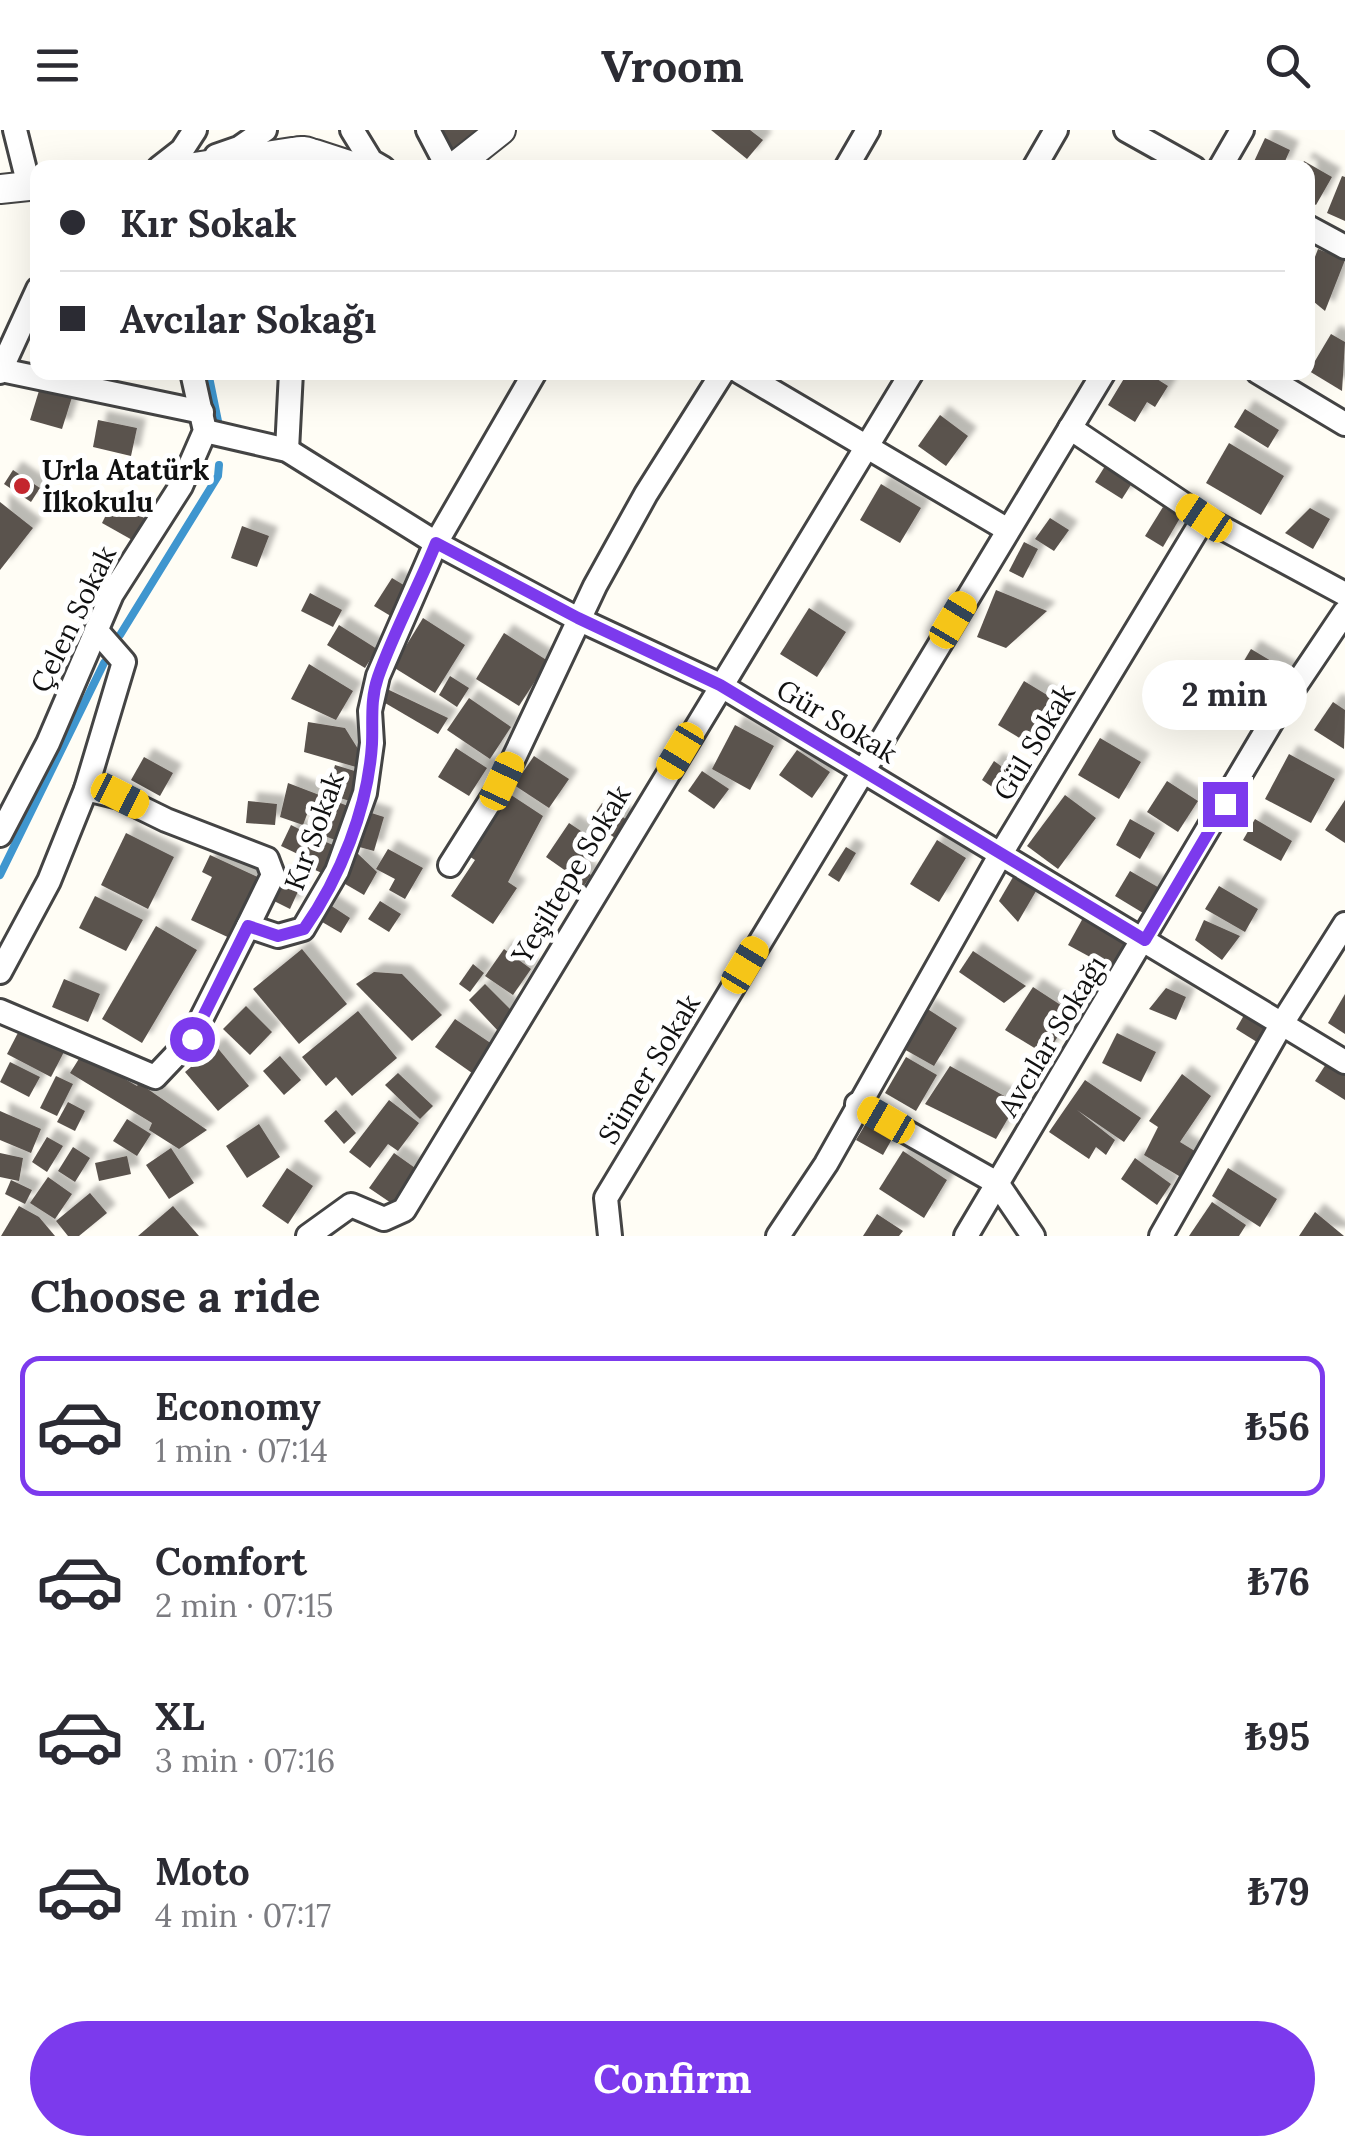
<!DOCTYPE html>
<meta charset="utf-8">
<style>
body{margin:0;font-family:Lora,serif;background:#f2f2f3;color:#2b2b33;height:100vh;display:flex;flex-direction:column;font-size:38px;white-space:nowrap}
*{box-sizing:border-box;margin:0}
p{font-size:32px;color:#7c7c81}
.icon{flex:none;width:55px;height:55px;fill:none;stroke:currentColor;stroke-width:2;stroke-linecap:round;stroke-linejoin:round}
.map{position:relative;height:1106px;overflow:hidden}
.details{display:flex;flex-direction:column;background:#fff;flex:1}
.details>*{flex:none}
.banner{position:absolute;left:30px;top:30px;width:1285px;height:220px;border-radius:20px;box-shadow:0 10px 40px #0002;display:grid;align-content:center;height:220px;padding:0 30px;background:#fff}
.end{position:absolute;width:45px;height:45px;margin:-22px;border:12px solid #7c3aed;background:#fff;box-shadow:0 0 0 5px #fff}
.from{border-radius:50%}
.bubble{position:absolute;height:70px;border-radius:35px;background:#fff;box-shadow:0 10px 40px #0002;font-size:32px;font-weight:700;line-height:70px;text-align:center}
.car{position:absolute;width:30px;height:60px;margin:-30px -15px;border-radius:12px;box-shadow:0 0 8px 2px #0007;background:linear-gradient(#f5c518 24%,#345 0 40%,#f5c518 0 76%,#345 0 86%,#f5c518 0)}
.banner b{display:flex;align-items:center;gap:35px;height:95px;font-size:38px}
.banner b+b{border-top:2px solid #e1e1e2}
.banner i{width:25px;height:25px;background:#2b2b33}
ul{padding:0;list-style:none}
li{display:flex;align-items:center;gap:30px;height:140px;margin:0 20px 15px;padding:0 10px;border:5px solid transparent;border-radius:20px}
li div{flex:1}
li b{display:block;font-size:38px}
li em{font-style:normal;font-weight:700}
li.active{border-color:#7c3aed}
li>.icon{width:90px;height:90px;stroke-width:1.5}
h2{padding:0 30px;font-size:45px;line-height:120px}
.button{display:flex;gap:20px;margin-top:auto;padding:20px 30px}
.button a{flex:1;height:115px;border-radius:60px;background:#7c3aed;color:#fff;font-size:40px;font-weight:700;line-height:115px;text-align:center}
header{display:flex;justify-content:space-between;align-items:center;height:130px;padding:0 30px;background:#fff;font-size:45px;font-weight:700}
.map>svg:first-child{display:block}
.lines{fill:none;stroke-linecap:round;stroke-linejoin:round}
.stream{stroke:#3f96cf;stroke-width:8}
.building{fill:#5a524d;filter:url(#shadow)}
.minor-casing{stroke:#444;stroke-width:28}
.tertiary-casing{stroke:#444;stroke-width:32}
.minor{stroke:#fff;stroke-width:22}
.tertiary{stroke:#fff;stroke-width:28}
.route{stroke:#7c3aed;stroke-width:12}
.poi-dot{fill:#c4262e;stroke:#fff;stroke-width:4}
.labels{text-anchor:middle;stroke-width:10;stroke-linejoin:round;paint-order:stroke}
.poi-label{font-size:28px;font-weight:bold;fill:#111;stroke:#fff;text-anchor:start}
.street-label{font-size:28px;fill:#111;stroke:#fff}
</style>
<header><svg class="icon" aria-label="menu" viewBox="0 0 24 24"><path d="M4 6h16M4 12h16M4 18h16"/></svg>Vroom<svg class="icon" aria-label="search" viewBox="0 0 24 24"><circle cx="10" cy="10" r="6"/><path d="M15 15l6 6"/></svg></header>
<div class="map">
<svg width="1345" height="1106" viewBox="0 0 1345 1106">
<defs>
<filter id="shadow"><feDropShadow dx="9" dy="-9" stdDeviation="2.5" flood-color="#0004"/></filter>
</defs>
<rect width="100%" height="100%" fill="#fffdf5"/>
<g class="lines">
<g class="stream">
<path d="M 208,242 L 220,301"/>
<path d="M 120,505 L 218,346 L 219,335"/>
<path d="M 0,745 L 104,533"/>
</g>
</g>
<g class="building">
<path d="M 434,0 L 488,0 L 455,26 Z"/>
<path d="M 711,0 L 750,0 L 763,10 L 747,29 Z"/>
<path d="M 1265,8 L 1290,20 L 1282,38 L 1251,38 Z"/>
<path d="M 1304,31 L 1332,47 L 1316,75 L 1308,70 L 1308,38 L 1301,38 Z"/>
<path d="M 1342,46 L 1345,47 L 1345,91 L 1327,83 Z"/>
<path d="M 1318,119 L 1345,130 L 1325,181 L 1308,167 L 1308,145 Z"/>
<path d="M 1331,204 L 1345,212 L 1342,261 L 1309,241 Z"/>
<path d="M 1128,242 L 1146,242 L 1168,256 L 1155,277 L 1147,272 L 1135,292 L 1108,275 Z"/>
<path d="M 42,251 L 74,261 L 62,299 L 30,290 Z"/>
<path d="M 1245,279 L 1279,300 L 1268,318 L 1234,297 Z"/>
<path d="M 940,285 L 968,306 L 946,336 L 918,316 Z"/>
<path d="M 98,290 L 137,298 L 131,326 L 93,317 Z"/>
<path d="M 1229,313 L 1284,346 L 1261,385 L 1206,353 Z"/>
<path d="M 1107,333 L 1134,350 L 1122,369 L 1095,352 Z"/>
<path d="M 13,340 L 40,358 L 31,372 L 4,354 Z"/>
<path d="M 881,354 L 921,378 L 900,413 L 860,390 Z"/>
<path d="M 113,371 L 146,389 L 134,411 L 102,393 Z"/>
<path d="M 0,372 L 33,398 L 0,440 Z"/>
<path d="M 1163,377 L 1180,388 L 1163,417 L 1145,406 Z"/>
<path d="M 1310,378 L 1330,389 L 1313,419 L 1285,403 Z"/>
<path d="M 1050,388 L 1069,400 L 1054,421 L 1035,409 Z"/>
<path d="M 242,396 L 269,406 L 257,437 L 231,428 Z"/>
<path d="M 1024,412 L 1038,419 L 1023,448 L 1009,441 Z"/>
<path d="M 392,448 L 412,460 L 394,488 L 374,476 Z"/>
<path d="M 996,460 L 1047,481 L 1006,518 L 977,507 Z"/>
<path d="M 310,463 L 342,480 L 333,497 L 301,481 Z"/>
<path d="M 809,478 L 846,502 L 817,547 L 780,524 Z"/>
<path d="M 423,488 L 465,515 L 435,563 L 393,537 Z"/>
<path d="M 339,495 L 377,519 L 365,538 L 327,515 Z"/>
<path d="M 504,503 L 548,531 L 519,576 L 476,549 Z"/>
<path d="M 1251,519 L 1293,544 L 1267,586 L 1226,561 Z"/>
<path d="M 309,534 L 353,561 L 336,590 L 291,569 Z"/>
<path d="M 450,546 L 469,558 L 457,577 L 439,565 Z"/>
<path d="M 1024,551 L 1062,574 L 1036,618 L 998,595 Z"/>
<path d="M 387,559 L 448,588 L 438,604 L 380,570 Z"/>
<path d="M 469,568 L 511,597 L 490,629 L 447,600 Z"/>
<path d="M 1333,572 L 1345,580 L 1344,619 L 1314,600 Z"/>
<path d="M 308,592 L 345,598 L 363,627 L 356,637 L 304,622 Z"/>
<path d="M 735,595 L 774,616 L 750,660 L 712,639 Z"/>
<path d="M 1100,608 L 1141,632 L 1119,669 L 1078,645 Z"/>
<path d="M 456,618 L 487,638 L 469,666 L 438,647 Z"/>
<path d="M 797,620 L 830,642 L 812,668 L 779,645 Z"/>
<path d="M 1289,624 L 1335,649 L 1311,693 L 1265,669 Z"/>
<path d="M 534,626 L 569,649 L 549,678 L 514,655 Z"/>
<path d="M 144,627 L 173,643 L 160,666 L 131,650 Z"/>
<path d="M 994,631 L 1022,651 L 1010,669 L 982,650 Z"/>
<path d="M 335,635 L 358,642 L 350,671 L 327,664 Z"/>
<path d="M 702,641 L 729,659 L 714,679 L 688,661 Z"/>
<path d="M 1167,651 L 1198,671 L 1178,702 L 1147,682 Z"/>
<path d="M 288,653 L 348,676 L 335,710 L 312,701 L 319,683 L 309,679 L 303,695 L 280,687 Z"/>
<path d="M 505,661 L 543,686 L 508,752 L 517,758 L 493,794 L 451,766 L 475,730 L 464,723 Z"/>
<path d="M 1065,665 L 1096,688 L 1058,739 L 1027,716 Z"/>
<path d="M 1345,670 L 1345,713 L 1325,700 Z"/>
<path d="M 248,671 L 277,674 L 275,695 L 246,693 Z"/>
<path d="M 602,673 L 633,694 L 621,712 L 590,691 Z"/>
<path d="M 362,680 L 384,687 L 374,721 L 352,715 Z"/>
<path d="M 1130,689 L 1155,703 L 1140,729 L 1116,715 Z"/>
<path d="M 1255,689 L 1292,711 L 1281,731 L 1243,710 Z"/>
<path d="M 569,693 L 596,711 L 578,737 L 591,745 L 580,762 L 568,753 L 573,746 L 546,727 Z"/>
<path d="M 291,695 L 311,705 L 302,726 L 281,716 Z"/>
<path d="M 126,703 L 174,727 L 148,779 L 101,755 Z"/>
<path d="M 312,706 L 333,715 L 322,743 L 301,734 Z"/>
<path d="M 937,710 L 966,728 L 939,772 L 910,754 Z"/>
<path d="M 846,717 L 856,723 L 839,752 L 828,745 Z"/>
<path d="M 388,719 L 423,738 L 405,769 L 389,760 L 395,749 L 376,739 Z"/>
<path d="M 356,722 L 377,742 L 364,765 L 340,751 Z"/>
<path d="M 210,725 L 262,749 L 234,810 L 191,790 L 212,747 L 202,742 Z"/>
<path d="M 1130,741 L 1163,760 L 1148,786 L 1115,766 Z"/>
<path d="M 1016,742 L 1039,756 L 1018,792 L 999,771 Z"/>
<path d="M 281,745 L 301,755 L 290,779 L 270,769 Z"/>
<path d="M 1219,756 L 1258,779 L 1245,802 L 1205,779 Z"/>
<path d="M 95,766 L 143,790 L 126,821 L 79,798 Z"/>
<path d="M 380,771 L 401,784 L 389,802 L 368,789 Z"/>
<path d="M 327,773 L 350,788 L 341,803 L 317,789 Z"/>
<path d="M 1083,788 L 1131,815 L 1116,841 L 1068,815 Z"/>
<path d="M 1204,790 L 1240,806 L 1222,830 L 1195,810 Z"/>
<path d="M 156,796 L 197,820 L 142,913 L 102,889 Z"/>
<path d="M 302,819 L 347,874 L 299,914 L 253,859 Z"/>
<path d="M 504,819 L 531,839 L 513,865 L 485,846 Z"/>
<path d="M 973,821 L 1026,856 L 1004,873 L 959,842 Z"/>
<path d="M 473,834 L 484,843 L 470,862 L 459,854 Z"/>
<path d="M 374,842 L 402,844 L 442,885 L 412,911 L 356,854 Z"/>
<path d="M 64,849 L 100,864 L 88,892 L 52,877 Z"/>
<path d="M 485,854 L 516,885 L 499,902 L 469,870 Z"/>
<path d="M 1033,857 L 1073,883 L 1046,925 L 1005,900 Z"/>
<path d="M 1166,858 L 1186,867 L 1176,890 L 1149,879 Z"/>
<path d="M 1345,864 L 1345,904 L 1328,893 Z"/>
<path d="M 246,876 L 272,902 L 250,925 L 223,899 Z"/>
<path d="M 926,878 L 957,898 L 934,936 L 902,918 Z"/>
<path d="M 1247,880 L 1276,899 L 1265,917 L 1236,899 Z"/>
<path d="M 358,881 L 397,928 L 352,966 L 336,947 L 326,956 L 302,927 Z"/>
<path d="M 455,889 L 492,914 L 472,943 L 435,917 Z"/>
<path d="M 22,895 L 66,918 L 51,947 L 7,924 Z"/>
<path d="M 1117,903 L 1156,922 L 1141,952 L 1102,933 Z"/>
<path d="M 216,916 L 249,956 L 218,981 L 185,942 Z"/>
<path d="M 82,924 L 137,956 L 139,953 L 207,1000 L 179,1019 L 149,1000 L 152,993 L 70,943 Z"/>
<path d="M 280,926 L 301,950 L 284,965 L 263,941 Z"/>
<path d="M 906,927 L 937,945 L 916,981 L 885,963 Z"/>
<path d="M 1328,931 L 1345,942 L 1345,970 L 1315,951 Z"/>
<path d="M 10,932 L 40,947 L 29,967 L 0,952 Z"/>
<path d="M 950,936 L 1017,973 L 996,1009 L 925,974 Z"/>
<path d="M 398,943 L 433,976 L 420,989 L 385,955 Z"/>
<path d="M 1182,944 L 1211,966 L 1180,1012 L 1198,1023 L 1184,1049 L 1144,1025 L 1158,997 L 1149,991 Z"/>
<path d="M 56,946 L 73,954 L 57,986 L 40,978 Z"/>
<path d="M 1085,950 L 1141,988 L 1124,1012 L 1077,980 L 1115,1010 L 1106,1025 L 1096,1017 L 1089,1029 L 1049,1002 Z"/>
<path d="M 389,970 L 419,993 L 398,1021 L 388,1014 L 370,1038 L 349,1022 Z"/>
<path d="M 68,972 L 85,981 L 75,1001 L 57,992 Z"/>
<path d="M 336,980 L 356,1003 L 344,1014 L 324,991 Z"/>
<path d="M 0,981 L 41,999 L 31,1023 L 0,1010 Z"/>
<path d="M 871,985 L 897,1000 L 883,1025 L 856,1010 Z"/>
<path d="M 127,989 L 151,1004 L 137,1026 L 113,1011 Z"/>
<path d="M 259,994 L 280,1027 L 247,1048 L 226,1016 Z"/>
<path d="M 47,1007 L 63,1016 L 47,1042 L 32,1032 Z"/>
<path d="M 73,1017 L 90,1028 L 75,1052 L 58,1041 Z"/>
<path d="M 171,1018 L 194,1053 L 169,1069 L 146,1035 Z"/>
<path d="M 903,1021 L 947,1050 L 924,1088 L 879,1059 Z"/>
<path d="M 0,1023 L 23,1028 L 19,1051 L 0,1047 Z"/>
<path d="M 394,1023 L 418,1040 L 394,1075 L 369,1058 Z"/>
<path d="M 127,1026 L 131,1044 L 99,1051 L 95,1033 Z"/>
<path d="M 1135,1028 L 1171,1054 L 1157,1075 L 1121,1049 Z"/>
<path d="M 287,1038 L 313,1056 L 288,1094 L 262,1076 Z"/>
<path d="M 1228,1038 L 1277,1069 L 1260,1097 L 1212,1066 Z"/>
<path d="M 48,1047 L 72,1064 L 55,1089 L 30,1073 Z"/>
<path d="M 11,1050 L 32,1060 L 25,1074 L 5,1064 Z"/>
<path d="M 90,1063 L 107,1083 L 79,1106 L 68,1106 L 56,1091 Z"/>
<path d="M 1212,1072 L 1246,1095 L 1239,1106 L 1189,1106 Z"/>
<path d="M 19,1076 L 39,1087 L 55,1106 L 1,1106 Z"/>
<path d="M 173,1076 L 199,1106 L 138,1106 Z"/>
<path d="M 1315,1082 L 1344,1106 L 1299,1106 Z"/>
<path d="M 877,1084 L 903,1101 L 899,1106 L 863,1106 Z"/>
</g>
<g class="lines">
<g class="minor-casing">
<g id="minor">
<path d="M 15,0 L 29,56"/>
<path d="M 352,0 L 371,31 L 383,38"/>
<path d="M 428,0 L 448,38"/>
<path d="M 1126,0 L 1194,38"/>
<path d="M 216,26 L 239,18 L 265,0"/>
<path d="M 159,38 L 182,20 L 195,0"/>
<path d="M 846,38 L 868,0"/>
<path d="M 1034,38 L 1056,0"/>
<path d="M 1220,38 L 1242,0"/>
<path d="M 1308,97 L 1345,117"/>
<path d="M 1,240 L 202,282"/>
<path d="M 0,242 L 38,159"/>
<path d="M 740,242 L 1008,400"/>
<path d="M 1258,242 L 1345,294"/>
<path d="M 1070,298 L 1204,388 L 1345,464"/>
<path d="M 205,301 L 287,320 L 436,413 L 578,489 L 720,555 L 1345,932"/>
<path d="M 287,320 L 291,242"/>
<path d="M 86,659 L 119,667 L 166,690 L 267,729 L 273,745 L 248,796"/>
<path d="M 0,705 L 48,613 L 112,464 L 181,356 L 205,301 L 192,242"/>
<path d="M 450,735 L 503,651 L 595,456 L 646,364 L 723,242"/>
<path d="M 0,842 L 49,751 L 86,659 L 124,532 L 96,500"/>
<path d="M 0,881 L 155,947 L 191,909 L 248,796 L 278,806 L 303,799 L 337,741 L 365,663 L 372,613 L 370,581 L 378,546 L 436,413 L 535,242"/>
<path d="M 857,974 L 997,1053 L 1033,1106"/>
<path d="M 308,1106 L 351,1075 L 384,1089 L 404,1080 L 912,242"/>
<path d="M 610,1106 L 606,1068 L 1104,242"/>
<path d="M 778,1106 L 826,1034 L 1002,722 L 1204,388"/>
<path d="M 966,1106 L 1275,586 L 1345,482"/>
<path d="M 1161,1106 L 1281,895 L 1345,794"/>
</g>
</g>
<g class="tertiary-casing">
<g id="tertiary">
<path d="M 315,24 L 358,38"/>
<path d="M 279,34 C 293,15 314,17 325,38"/>
<path d="M 188,38 L 292,22"/>
<path d="M 453,38 L 501,0"/>
<path d="M 0,59 L 38,55"/>
</g>
</g>
<use href="#minor" class="minor"/>
<use href="#tertiary" class="tertiary"/>
</g>
<g class="lines">
<path class="route" d="M 192,909 L 248,796 L 278,806 L 304,799 C 340,748 368,678 372,614 C 373,590 370,570 378,547 C 394,501 418,458 436,413 L 578,488 L 720,555 L 1145,810 L 1225,674"/>
</g>
<circle class="poi-dot" cx="22" cy="356" r="10"/>
<g class="labels">
<g class="poi-label">
<text x="42" y="350">Urla Atatürk<tspan x="42" dy="32">İlkokulu</tspan></text>
</g>
<g class="street-label">
<text transform="translate(73 489) rotate(-64)" y="10">Çelen Sokak</text>
<text transform="translate(837 591) rotate(31)" y="10">Gür Sokak</text>
<text transform="translate(1034 612) rotate(-59)" y="10">Gül Sokak</text>
<text transform="translate(314 701) rotate(-70)" y="10">Kır Sokak</text>
<text transform="translate(571 744) rotate(-59)" y="10">Yeşiltepe Sokak</text>
<text transform="translate(1052 906) rotate(-59)" y="10">Avcılar Sokağı</text>
<text transform="translate(649 939) rotate(-59)" y="10">Sümer Sokak</text>
</g>
</g>
</svg>
<i class="end from" style="left:192px;top:909px"></i>
<i class="end" style="left:1225px;top:674px"></i>
<div class="bubble" style="left:1142px;top:530px;width:165px">2 min</div>
<i class="car" style="left:1204px;top:388px;rotate:304deg"></i>
<i class="car" style="left:953px;top:490px;rotate:31deg"></i>
<i class="car" style="left:680px;top:621px;rotate:211deg"></i>
<i class="car" style="left:502px;top:651px;rotate:25deg"></i>
<i class="car" style="left:120px;top:666px;rotate:117deg"></i>
<i class="car" style="left:745px;top:835px;rotate:31deg"></i>
<i class="car" style="left:886px;top:990px;rotate:300deg"></i>
<div class="banner">
<b><i class="from"></i>Kır Sokak</b>
<b><i></i>Avcılar Sokağı</b>
</div>
</div>
<section class="details">
<h2>Choose a ride</h2>
<ul>
<li class="active"><svg class="icon" aria-label="car" viewBox="0 0 24 24"><path d="M5 17H2v-5l4-1 3-4h7l3 4 3 1v5h-3M9 17h6M6 11h13"/><circle cx="7" cy="17" r="2"/><circle cx="17" cy="17" r="2"/></svg><div><b>Economy</b><p>1 min · 07:14</p></div><em>₺56</em></li>
<li><svg class="icon" aria-label="car" viewBox="0 0 24 24"><path d="M5 17H2v-5l4-1 3-4h7l3 4 3 1v5h-3M9 17h6M6 11h13"/><circle cx="7" cy="17" r="2"/><circle cx="17" cy="17" r="2"/></svg><div><b>Comfort</b><p>2 min · 07:15</p></div><em>₺76</em></li>
<li><svg class="icon" aria-label="car" viewBox="0 0 24 24"><path d="M5 17H2v-5l4-1 3-4h7l3 4 3 1v5h-3M9 17h6M6 11h13"/><circle cx="7" cy="17" r="2"/><circle cx="17" cy="17" r="2"/></svg><div><b>XL</b><p>3 min · 07:16</p></div><em>₺95</em></li>
<li><svg class="icon" aria-label="car" viewBox="0 0 24 24"><path d="M5 17H2v-5l4-1 3-4h7l3 4 3 1v5h-3M9 17h6M6 11h13"/><circle cx="7" cy="17" r="2"/><circle cx="17" cy="17" r="2"/></svg><div><b>Moto</b><p>4 min · 07:17</p></div><em>₺79</em></li>
</ul>
<div class="button"><a>Confirm</a></div>
</section>
